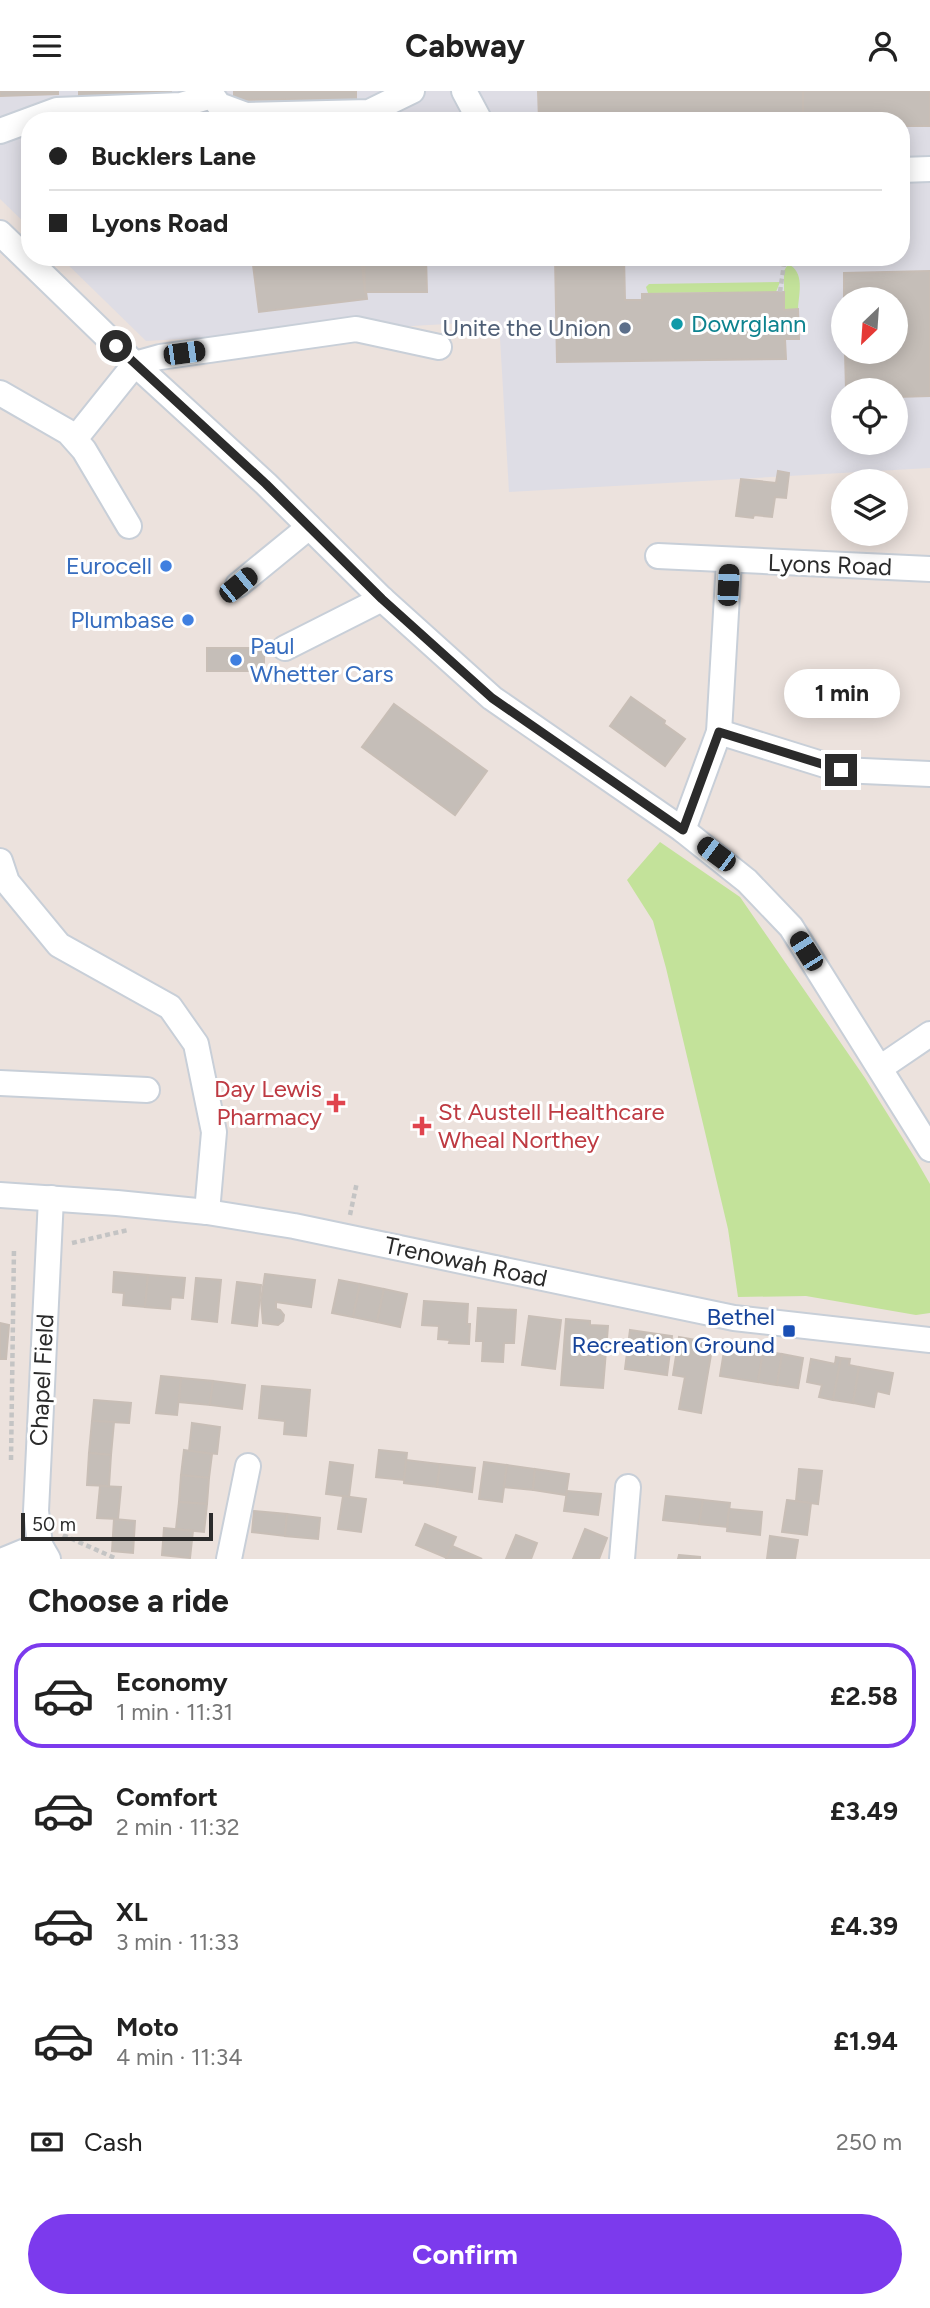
<!DOCTYPE html>
<meta charset="utf-8">
<style>
body{margin:0;font-family:Figtree,sans-serif;background:#f6f6f6;color:#222;height:100vh;display:flex;flex-direction:column;font-size:26px;white-space:nowrap}
*{box-sizing:border-box;margin:0}
p{font-size:23px;color:#767676}
.icon{flex:none;width:38px;height:38px;fill:none;stroke:currentColor;stroke-width:2;stroke-linecap:round;stroke-linejoin:round}
.map{position:relative;height:1468px;overflow:hidden}
.details{display:flex;flex-direction:column;background:#fff;flex:1}
.details>*{flex:none}
.hud{position:absolute;left:21px;top:21px;width:889px;height:154px;border-radius:28px;box-shadow:0 4px 18px #0003;display:grid;align-content:center;height:154px;padding:0 28px;background:#fff}
.needle{width:46px;rotate:205deg}
.buttons{position:absolute;left:831px;top:196px;display:grid;gap:14px}
.buttons a{display:grid;place-items:center;width:77px;height:77px;border-radius:50%;background:#fff;box-shadow:0 4px 18px #0003;font-size:35px}
.scale{position:absolute;left:21px;bottom:18px;width:192px;box-sizing:border-box;padding-left:7px;border:4px solid #2b2b2b;border-top:0;font-size:19px;line-height:24px;white-space:nowrap;color:#2b2b2b;-webkit-text-stroke:5px #fff;paint-order:stroke}
.end{position:absolute;width:32px;height:32px;margin:-16px;border:9px solid #2b2b2b;background:#fff;box-shadow:0 0 0 4px #fff}
.from{border-radius:50%}
.bubble{position:absolute;height:49px;border-radius:24px;background:#fff;box-shadow:0 4px 18px #0003;font-size:23px;font-weight:700;line-height:49px;text-align:center}
.car{position:absolute;width:21px;height:42px;margin:-21px -10px;border-radius:9px;box-shadow:0 0 5px 2px #0007;background:linear-gradient(#222 24%,#8ab4d8 0 40%,#222 0 76%,#8ab4d8 0 86%,#222 0)}
.hud b{display:flex;align-items:center;gap:24px;height:66px;font-size:26px}
.hud b+b{border-top:2px solid #e0e0e0}
.hud i{width:18px;height:18px;background:#222}
ul{padding:0;list-style:none}
li{display:flex;align-items:center;gap:21px;height:105px;margin:0 14px 10px;padding:0 14px;border:4px solid transparent;border-radius:28px}
li div{flex:1}
li b{display:block;font-size:26px}
li em{font-style:normal;font-weight:700}
li.current{border-color:#7c3aed}
li>.icon{width:63px;height:63px;stroke-width:1.5}
h2{padding:0 28px;font-size:32px;line-height:84px}
.pay{display:flex;align-items:center;gap:18px;height:77px;padding:0 28px;font-size:26px}
.pay p{margin-inline-start:auto}
.cta{display:flex;gap:14px;margin-top:auto;padding:14px 28px}
.cta a{flex:1;height:80px;border-radius:42px;background:#7c3aed;color:#fff;font-size:28px;font-weight:700;line-height:80px;text-align:center}
header{display:flex;justify-content:space-between;align-items:center;height:91px;padding:0 28px;background:#fff;font-size:32px;font-weight:700}
.map>svg:first-child{display:block}
.industrial{fill:#dedde5;fill-rule:evenodd}
.green{fill:#c3e29a}
.building{fill:#c5beb8;stroke:#c8beb6;stroke-width:2}
.lines{fill:none;stroke-linecap:round;stroke-linejoin:round}
.minor-casing{stroke:#c8cfd8;stroke-width:28}
.path{stroke:#c4c4c4;stroke-width:4.5;stroke-dasharray:5 3.5;stroke-linecap:butt}
.minor{stroke:#fff;stroke-width:24}
.route{stroke:#2b2b2b;stroke-width:9}
.culture-dot{fill:#0f9aa8;stroke:#fff;stroke-width:2.5}
.service-dot{fill:#5c6f8a;stroke:#fff;stroke-width:2.5}
.shop-dot{fill:#3f7fe0;stroke:#fff;stroke-width:2.5}
.health-dot{fill:#e0444e;stroke:#fff;stroke-width:2.5}
.transit-dot{fill:#1a4fb4;stroke:#fff;stroke-width:2.5}
.labels{text-anchor:middle;stroke-width:6;stroke-linejoin:round;paint-order:stroke}
.culture-label{font-size:24px;fill:#0d838f;stroke:#fff;text-anchor:start}
.service-label{font-size:24px;fill:#4e5e75;stroke:#fff;text-anchor:end}
.street-label{font-size:24px;fill:#2b2b2b;stroke:#fff}
.shop-label{font-size:24px;fill:#366cbe;stroke:#fff;text-anchor:end}
.health-label{font-size:24px;fill:#be3a42;stroke:#fff;text-anchor:end}
.transit-label{font-size:24px;fill:#164399;stroke:#fff;text-anchor:end}
</style>
<header><svg class="icon" aria-label="menu" viewBox="0 0 24 24"><path d="M4 6h16M4 12h16M4 18h16"/></svg>Cabway<svg class="icon" aria-label="person" viewBox="0 0 24 24"><circle cx="12" cy="8" r="4"/><path d="M4 21q1-7 8-7t8 7"/></svg></header>
<div class="map">
<svg width="930" height="1468" viewBox="0 0 930 1468">
<rect width="100%" height="100%" fill="#ece2dd"/>
<path class="industrial" d="M 0,0 L 930,0 L 930,377 L 509,401 L 499,230 L 146,250 L 60,166 L 901,166 L 901,30 L 30,30 L 30,137 L 0,108 ZM 844,208 L 896,208 L 896,261 L 844,261 ZM 844,299 L 896,299 L 896,352 L 844,352 Z"/>
<g class="green">
<path d="M 788,173 C 805,181 799,202 798,218 L 784,219 L 784,180 Z"/>
<path d="M 780,191 L 776,201 L 648,202 L 646,196 L 649,193 Z"/>
<path d="M 660,751 L 740,806 L 865,987 L 915,1067 L 930,1093 L 930,1222 L 916,1224 L 806,1205 L 738,1206 L 728,1138 L 666,877 L 653,830 L 627,789 Z"/>
</g>
<g class="building">
<path d="M 0,0 L 58,0 L 58,3 L 0,5 Z"/>
<path d="M 79,0 L 171,0 L 171,6 L 79,9 Z"/>
<path d="M 234,0 L 356,0 L 356,8 L 234,9 Z"/>
<path d="M 538,0 L 803,0 L 803,30 L 539,29 Z"/>
<path d="M 803,0 L 930,0 L 930,35 L 901,35 L 901,30 L 803,30 Z"/>
<path d="M 252,166 L 361,166 L 367,208 L 259,221 Z"/>
<path d="M 361,166 L 364,166 L 365,201 Z"/>
<path d="M 364,166 L 426,166 L 427,201 L 365,201 Z"/>
<path d="M 555,166 L 624,166 L 625,209 L 642,209 L 642,203 L 784,201 L 784,219 L 798,218 L 799,248 L 785,248 L 786,268 L 557,271 Z"/>
<path d="M 930,180 L 930,305 L 896,306 L 896,299 L 846,299 L 845,261 L 896,261 L 896,208 L 844,208 L 844,182 Z"/>
<path d="M 778,380 L 789,382 L 786,407 L 775,406 L 772,426 L 754,424 L 753,427 L 736,425 L 741,388 L 776,392 Z"/>
<rect x="207" y="557" width="57" height="23"/>
<path d="M 631,606 L 665,630 L 664,633 L 685,648 L 665,675 L 610,635 Z"/>
<path d="M 394,613 L 487,680 L 455,724 L 362,656 Z"/>
<path d="M 114,1181 L 148,1184 L 145,1216 L 123,1214 L 124,1202 L 113,1201 Z"/>
<path d="M 265,1183 L 315,1189 L 311,1216 L 276,1211 L 276,1218 L 280,1219 L 284,1224 L 283,1230 L 278,1234 L 263,1232 L 261,1209 Z"/>
<path d="M 148,1184 L 185,1187 L 183,1207 L 171,1206 L 170,1218 L 145,1216 Z"/>
<path d="M 196,1187 L 221,1189 L 217,1231 L 192,1228 Z"/>
<path d="M 339,1189 L 360,1193 L 353,1226 L 332,1222 Z"/>
<path d="M 237,1191 L 261,1194 L 257,1235 L 232,1232 Z"/>
<path d="M 360,1193 L 384,1198 L 377,1231 L 353,1226 Z"/>
<path d="M 384,1198 L 407,1203 L 400,1236 L 377,1231 Z"/>
<path d="M 424,1210 L 468,1213 L 467,1233 L 470,1233 L 469,1253 L 449,1252 L 450,1249 L 438,1248 L 439,1235 L 422,1234 Z"/>
<path d="M 478,1217 L 516,1219 L 514,1252 L 504,1252 L 503,1271 L 482,1270 L 483,1250 L 476,1250 Z"/>
<path d="M 529,1225 L 561,1229 L 555,1278 L 522,1274 Z"/>
<path d="M 566,1228 L 590,1230 L 590,1234 L 608,1235 L 603,1297 L 561,1294 Z"/>
<path d="M 0,1232 L 9,1234 L 6,1268 L 0,1268 Z"/>
<path d="M 630,1239 L 672,1245 L 667,1284 L 625,1278 Z"/>
<path d="M 679,1246 L 713,1252 L 701,1322 L 679,1318 L 685,1286 L 673,1284 Z"/>
<path d="M 725,1254 L 763,1260 L 758,1291 L 720,1285 Z"/>
<path d="M 763,1260 L 782,1263 L 777,1294 L 758,1291 Z"/>
<path d="M 782,1263 L 803,1267 L 798,1297 L 777,1294 Z"/>
<path d="M 836,1266 L 841,1267 L 833,1309 L 819,1306 L 822,1294 L 807,1291 L 811,1268 L 835,1273 Z"/>
<path d="M 841,1267 L 850,1268 L 849,1274 L 859,1276 L 853,1312 L 833,1309 Z"/>
<path d="M 859,1276 L 893,1282 L 889,1303 L 877,1300 L 874,1316 L 853,1312 Z"/>
<path d="M 161,1285 L 181,1287 L 177,1324 L 156,1322 Z"/>
<path d="M 181,1287 L 213,1290 L 210,1314 L 179,1311 Z"/>
<path d="M 213,1290 L 245,1294 L 242,1318 L 210,1314 Z"/>
<path d="M 262,1295 L 310,1299 L 306,1345 L 284,1343 L 285,1330 L 259,1327 Z"/>
<path d="M 94,1309 L 131,1312 L 129,1332 L 92,1330 Z"/>
<path d="M 92,1330 L 114,1331 L 111,1364 L 89,1362 Z"/>
<path d="M 192,1332 L 220,1336 L 217,1363 L 189,1360 Z"/>
<path d="M 184,1359 L 212,1363 L 209,1387 L 181,1384 Z"/>
<path d="M 379,1359 L 407,1362 L 404,1389 L 376,1386 Z"/>
<path d="M 89,1362 L 111,1364 L 109,1395 L 87,1394 Z"/>
<path d="M 406,1369 L 440,1373 L 437,1396 L 404,1392 Z"/>
<path d="M 330,1371 L 353,1374 L 349,1406 L 326,1403 Z"/>
<path d="M 484,1371 L 507,1374 L 502,1411 L 479,1408 Z"/>
<path d="M 440,1373 L 475,1377 L 472,1401 L 437,1396 Z"/>
<path d="M 507,1374 L 535,1378 L 533,1399 L 504,1396 Z"/>
<path d="M 535,1378 L 569,1383 L 566,1404 L 533,1399 Z"/>
<path d="M 799,1378 L 822,1380 L 818,1413 L 796,1410 Z"/>
<path d="M 181,1384 L 209,1387 L 207,1413 L 179,1411 Z"/>
<path d="M 100,1395 L 121,1396 L 118,1428 L 97,1427 Z"/>
<path d="M 567,1400 L 601,1403 L 598,1424 L 564,1420 Z"/>
<path d="M 343,1405 L 366,1408 L 361,1441 L 338,1438 Z"/>
<path d="M 666,1405 L 703,1409 L 699,1433 L 663,1429 Z"/>
<path d="M 703,1409 L 730,1412 L 727,1436 L 699,1433 Z"/>
<path d="M 787,1409 L 811,1412 L 807,1444 L 782,1441 Z"/>
<path d="M 179,1411 L 207,1413 L 204,1441 L 176,1438 Z"/>
<path d="M 729,1418 L 762,1421 L 760,1444 L 727,1440 Z"/>
<path d="M 254,1420 L 287,1423 L 285,1445 L 252,1441 Z"/>
<path d="M 287,1423 L 320,1427 L 318,1448 L 285,1445 Z"/>
<path d="M 114,1428 L 135,1430 L 133,1462 L 112,1460 Z"/>
<path d="M 425,1433 L 456,1446 L 447,1467 L 416,1454 Z"/>
<path d="M 164,1437 L 193,1440 L 190,1467 L 162,1464 Z"/>
<path d="M 585,1438 L 607,1447 L 599,1468 L 573,1468 Z"/>
<path d="M 516,1444 L 537,1452 L 531,1468 L 506,1468 Z"/>
<path d="M 770,1445 L 798,1449 L 795,1468 L 767,1468 Z"/>
<path d="M 452,1455 L 482,1468 L 446,1468 Z"/>
<path d="M 679,1464 L 700,1466 L 700,1468 L 678,1468 Z"/>
</g>
<g class="lines">
<g class="minor-casing">
<g id="minor">
<path d="M 209,0 L 219,14 L 246,24 L 369,21 L 412,0"/>
<path d="M 464,0 L 480,30"/>
<path d="M 0,40 L 57,19 L 181,14 L 212,5"/>
<path d="M 901,79 L 930,78"/>
<path d="M 0,142 L 135,273 L 266,393 L 382,508 L 492,607 L 683,739 L 747,790 L 791,836 L 930,1058"/>
<path d="M 0,302 L 68,341 L 84,359 L 129,435"/>
<path d="M 75,348 L 135,273 L 160,266 L 356,238 L 439,256"/>
<path d="M 658,465 L 930,478"/>
<path d="M 238,494 L 309,436"/>
<path d="M 285,557 L 382,508"/>
<path d="M 719,641 L 841,679 L 930,683"/>
<path d="M 683,739 L 719,641 L 729,470"/>
<path d="M 0,770 L 7,791 L 59,854 L 170,916 L 196,953 L 214,1041 L 207,1121"/>
<path d="M 880,977 L 930,943"/>
<path d="M 0,992 L 147,999"/>
<path d="M 0,1104 L 117,1112 L 207,1121 L 294,1135 L 734,1227 L 930,1249"/>
<path d="M 6,1468 L 40,1454"/>
<path d="M 48,1468 L 40,1454 L 36,1420 L 51,1107"/>
<path d="M 229,1468 L 248,1375"/>
<path d="M 622,1468 L 628,1396"/>
</g>
</g>
<g class="path">
<path d="M 780,201 L 785,166"/>
<path d="M 350,1124 L 357,1091"/>
<path d="M 72,1152 L 128,1139"/>
<path d="M 11,1369 L 14,1157"/>
<path d="M 63,1444 L 117,1468"/>
</g>
<use href="#minor" class="minor"/>
</g>
<g class="lines">
<path class="route" d="M 116,255 L 266,393 L 382,508 L 492,607 L 683,739 L 719,641 L 841,679"/>
</g>
<circle class="culture-dot" cx="677" cy="233" r="7"/>
<circle class="service-dot" cx="625" cy="237" r="7"/>
<g class="shop-dot">
<circle cx="166" cy="475" r="7"/>
<circle cx="188" cy="529" r="7"/>
<circle cx="236" cy="569" r="7"/>
</g>
<g class="health-dot">
<path d="M332.5 1001.5h7v7h7v7h-7v7h-7v-7h-7v-7h7z"/>
<path d="M418.5 1024.5h7v7h7v7h-7v7h-7v-7h-7v-7h7z"/>
</g>
<rect class="transit-dot" x="782" y="1233" width="14" height="14" rx="3.5"/>
<g class="labels">
<g class="culture-label">
<text x="691" y="241">Dowrglann</text>
</g>
<g class="service-label">
<text x="611" y="245">Unite the Union</text>
</g>
<g class="street-label">
<text transform="translate(830 474) rotate(2)" y="8">Lyons Road</text>
<text transform="translate(466 1171) rotate(12)" y="8">Trenowah Road</text>
<text transform="translate(42 1289) rotate(-87)" y="8">Chapel Field</text>
</g>
<g class="shop-label">
<text x="152" y="483">Eurocell</text>
<text x="174" y="537">Plumbase</text>
<text x="250" y="563" text-anchor="start">Paul<tspan x="250" dy="28">Whetter Cars</tspan></text>
</g>
<g class="health-label">
<text x="322" y="1006">Day Lewis<tspan x="322" dy="28">Pharmacy</tspan></text>
<text x="438" y="1029" text-anchor="start">St Austell Healthcare<tspan x="438" dy="28">Wheal Northey</tspan></text>
</g>
<g class="transit-label">
<text x="775" y="1234">Bethel<tspan x="775" dy="28">Recreation Ground</tspan></text>
</g>
</g>
</svg>
<div class="buttons">
<a><svg class="needle" viewBox="-14 -14 28 28"><path d="M0-13l5 13h-10z" fill="#e53935"/><path d="M0 13l5-13h-10z" fill="#767676"/></svg></a>
<a><svg class="icon" aria-label="locate" viewBox="0 0 24 24"><circle cx="12" cy="12" r="6"/><path d="M12 2v4M12 18v4M2 12h4M18 12h4"/></svg></a>
<a><svg class="icon" aria-label="layers" viewBox="0 0 24 24"><path d="M12 4l9 5-9 5-9-5zM3 14l9 5 9-5"/></svg></a>
</div>
<div class="scale">50 m</div>
<i class="end from" style="left:116px;top:255px"></i>
<i class="end" style="left:841px;top:679px"></i>
<div class="bubble" style="left:784px;top:578px;width:116px">1 min</div>
<i class="car" style="left:184px;top:262px;rotate:82deg"></i>
<i class="car" style="left:238px;top:494px;rotate:51deg"></i>
<i class="car" style="left:728px;top:494px;rotate:3deg"></i>
<i class="car" style="left:716px;top:763px;rotate:307deg"></i>
<i class="car" style="left:806px;top:860px;rotate:328deg"></i>
<div class="hud">
<b><i class="from"></i>Bucklers Lane</b>
<b><i></i>Lyons Road</b>
</div>
</div>
<section class="details">
<h2>Choose a ride</h2>
<ul>
<li class="current"><svg class="icon" aria-label="car" viewBox="0 0 24 24"><path d="M5 17H2v-5l4-1 3-4h7l3 4 3 1v5h-3M9 17h6M6 11h13"/><circle cx="7" cy="17" r="2"/><circle cx="17" cy="17" r="2"/></svg><div><b>Economy</b><p>1 min · 11:31</p></div><em>£2.58</em></li>
<li><svg class="icon" aria-label="car" viewBox="0 0 24 24"><path d="M5 17H2v-5l4-1 3-4h7l3 4 3 1v5h-3M9 17h6M6 11h13"/><circle cx="7" cy="17" r="2"/><circle cx="17" cy="17" r="2"/></svg><div><b>Comfort</b><p>2 min · 11:32</p></div><em>£3.49</em></li>
<li><svg class="icon" aria-label="car" viewBox="0 0 24 24"><path d="M5 17H2v-5l4-1 3-4h7l3 4 3 1v5h-3M9 17h6M6 11h13"/><circle cx="7" cy="17" r="2"/><circle cx="17" cy="17" r="2"/></svg><div><b>XL</b><p>3 min · 11:33</p></div><em>£4.39</em></li>
<li><svg class="icon" aria-label="car" viewBox="0 0 24 24"><path d="M5 17H2v-5l4-1 3-4h7l3 4 3 1v5h-3M9 17h6M6 11h13"/><circle cx="7" cy="17" r="2"/><circle cx="17" cy="17" r="2"/></svg><div><b>Moto</b><p>4 min · 11:34</p></div><em>£1.94</em></li>
</ul>
<div class="pay"><svg class="icon" aria-label="cash" viewBox="0 0 24 24"><path d="M3 7h18v10H3z"/><circle cx="12" cy="12" r="2"/></svg>Cash<p>250 m</p></div>
<div class="cta"><a>Confirm</a></div>
</section>
